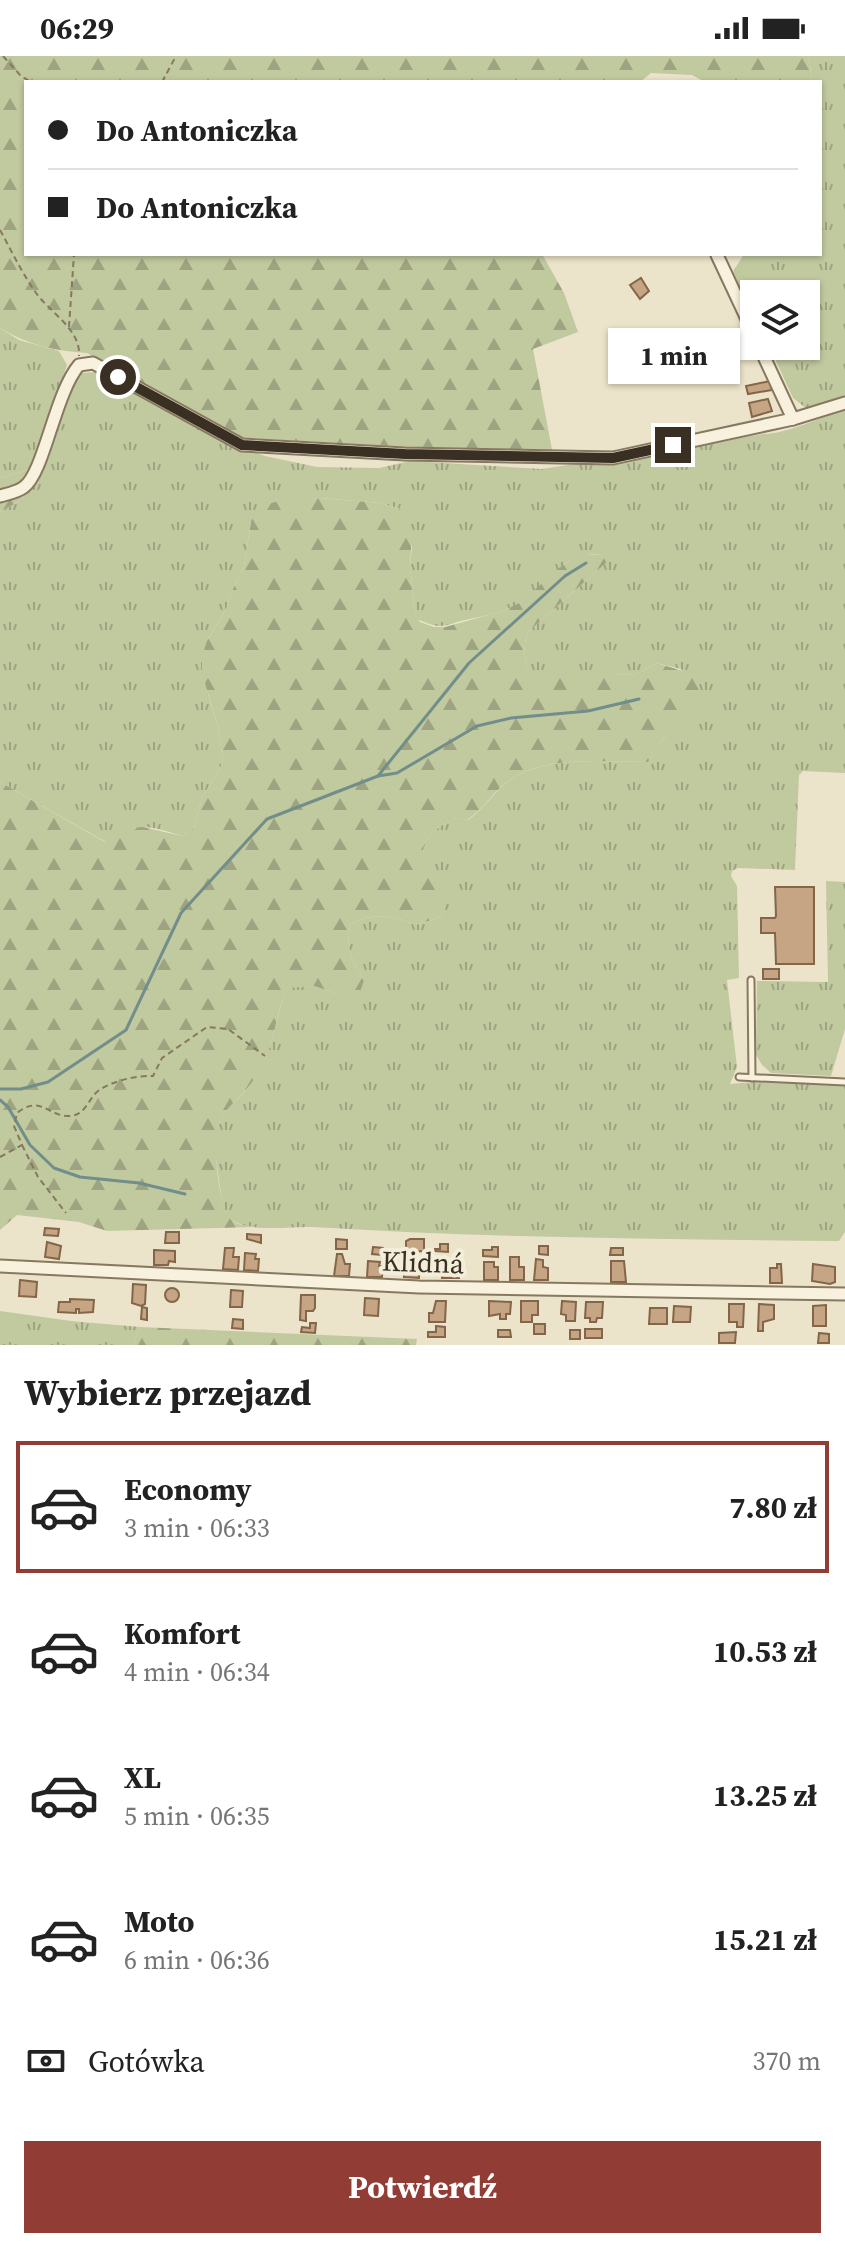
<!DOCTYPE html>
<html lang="pl">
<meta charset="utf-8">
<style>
body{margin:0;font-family:"Source Serif 4",serif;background:#f2f2f2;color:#222;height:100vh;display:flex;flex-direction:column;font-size:30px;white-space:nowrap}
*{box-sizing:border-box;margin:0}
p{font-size:26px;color:#767676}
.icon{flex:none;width:44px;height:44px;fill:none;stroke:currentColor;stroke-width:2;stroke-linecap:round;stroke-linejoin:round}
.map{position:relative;height:1289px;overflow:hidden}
.sheet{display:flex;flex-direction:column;background:#fff;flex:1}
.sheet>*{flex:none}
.hud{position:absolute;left:24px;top:24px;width:798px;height:176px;border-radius:0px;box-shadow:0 2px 6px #0004;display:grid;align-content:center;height:176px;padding:0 24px;background:#fff}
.buttons{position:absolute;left:740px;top:224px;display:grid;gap:16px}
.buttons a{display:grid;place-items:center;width:80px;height:80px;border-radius:0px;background:#fff;box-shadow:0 2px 6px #0004;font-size:40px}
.end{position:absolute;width:36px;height:36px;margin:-18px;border:10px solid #392f22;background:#fff;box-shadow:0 0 0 4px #fff}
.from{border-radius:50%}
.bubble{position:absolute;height:56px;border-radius:0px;background:#fff;box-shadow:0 2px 6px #0004;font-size:26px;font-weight:700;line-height:56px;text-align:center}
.hud b{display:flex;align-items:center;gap:28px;height:76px;font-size:30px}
.hud b+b{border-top:2px solid #e0e0e0}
.hud i{width:20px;height:20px;background:#222}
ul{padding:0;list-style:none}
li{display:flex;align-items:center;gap:24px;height:132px;margin:0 16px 12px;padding:0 8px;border:4px solid transparent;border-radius:0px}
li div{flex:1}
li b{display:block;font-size:30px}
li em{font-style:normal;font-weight:700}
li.selected{border-color:#913c35}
li>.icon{width:72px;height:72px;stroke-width:1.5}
h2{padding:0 24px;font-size:36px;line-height:96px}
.pay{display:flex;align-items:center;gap:20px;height:88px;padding:0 24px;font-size:30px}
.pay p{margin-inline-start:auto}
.action{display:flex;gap:16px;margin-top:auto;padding:16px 24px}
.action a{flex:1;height:92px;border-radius:0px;background:#913c35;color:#fff;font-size:32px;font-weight:700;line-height:92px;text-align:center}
.status{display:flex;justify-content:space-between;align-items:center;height:56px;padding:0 40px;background:#fff;direction:ltr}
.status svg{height:22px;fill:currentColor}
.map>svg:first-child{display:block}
.grass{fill:url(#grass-tufts)}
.forest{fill:url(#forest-firs)}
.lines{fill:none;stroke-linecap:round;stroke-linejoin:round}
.stream{stroke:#718e8a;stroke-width:3}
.building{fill:#c6a584;stroke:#846548;stroke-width:2}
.service-casing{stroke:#877860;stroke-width:9}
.minor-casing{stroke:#877860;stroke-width:15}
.path{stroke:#877860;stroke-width:2;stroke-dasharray:6 4;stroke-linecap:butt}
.service{stroke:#f7f1dd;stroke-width:5}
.minor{stroke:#f7f1dd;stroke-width:11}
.route{stroke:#392f22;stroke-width:10}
.labels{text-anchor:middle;stroke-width:8;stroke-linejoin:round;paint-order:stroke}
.street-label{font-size:28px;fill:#392f22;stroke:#f3eed9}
</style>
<div class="status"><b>06:29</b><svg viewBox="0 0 49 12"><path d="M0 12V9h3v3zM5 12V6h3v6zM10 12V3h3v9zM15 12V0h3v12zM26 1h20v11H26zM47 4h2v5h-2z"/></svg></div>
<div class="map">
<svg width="845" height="1289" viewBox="0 0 845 1289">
<defs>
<pattern id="grass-tufts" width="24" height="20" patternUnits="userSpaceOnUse" patternTransform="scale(2)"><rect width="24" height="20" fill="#c1c99f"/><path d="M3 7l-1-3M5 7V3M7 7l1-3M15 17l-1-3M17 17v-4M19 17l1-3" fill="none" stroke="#9ea481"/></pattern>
<pattern id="forest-firs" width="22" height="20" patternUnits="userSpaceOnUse" patternTransform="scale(2)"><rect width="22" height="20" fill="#c1c99f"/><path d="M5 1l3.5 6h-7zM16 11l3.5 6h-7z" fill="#9ea481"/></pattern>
</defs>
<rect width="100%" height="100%" fill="#ebe4ca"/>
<g class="grass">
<path d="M 809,0 L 845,0 L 845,342 L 807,353 L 793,342 L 769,290 L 806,290 L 806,238 L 754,238 L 754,258 L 733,216 L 744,198 L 820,198 L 820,26 L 812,26 Z"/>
<path d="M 0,272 L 19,284 L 59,295 L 67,309 L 32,413 L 0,422 Z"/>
<path d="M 97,316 L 229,388 L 265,400 L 317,411 L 379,412 L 410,405 L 542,413 L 763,378 C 787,378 820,361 845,354 L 845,717 L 803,715 L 799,719 L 795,814 L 738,812 L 732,815 L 731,820 L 737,830 L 739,922 L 727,924 L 737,1011 L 730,1028 L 753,1026 L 845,1029 L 845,1176 L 839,1185 C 664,1183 488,1182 313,1171 C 292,1170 238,1179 227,1158 C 221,1146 220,1130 218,1117 C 216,1102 213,1084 218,1069 C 223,1054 238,1044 248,1032 C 255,1023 261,1011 266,1000 C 276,978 277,954 288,931 L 314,930 L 338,938 L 364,924 C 352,904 344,892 351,868 C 371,856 396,860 415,869 L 439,862 L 450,837 C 431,798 399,798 453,761 L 468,764 C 486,752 495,733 513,722 C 551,699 605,706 648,706 C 653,698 657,690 663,683 C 678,666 694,660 698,635 L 681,613 L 656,607 L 637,618 L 533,622 C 524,607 522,592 528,576 L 607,506 L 601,499 C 565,492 546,532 518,548 C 502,557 488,559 470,563 C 443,568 446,576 417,563 L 415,558 L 410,510 L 412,491 L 400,453 L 381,447 L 319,442 L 268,448 L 252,460 L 244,510 L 230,539 L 227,551 L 207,585 L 208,638 L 219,674 L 223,707 L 202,742 L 194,772 L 182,780 C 151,770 132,764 106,786 L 0,726 L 0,456 L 18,446 L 37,428 L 60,354 L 77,320 L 83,317 Z"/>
<path d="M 826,825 L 845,826 L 845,973 L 831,1020 L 771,1017 L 762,1009 L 756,999 L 757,925 L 828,926 Z"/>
<path d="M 0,1255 L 71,1265 L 140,1271 L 133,1289 L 0,1289 Z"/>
</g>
<g class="forest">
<path d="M 0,0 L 809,0 L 812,26 L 705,26 L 692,19 L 651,17 L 640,26 L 26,26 L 26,198 L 542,198 L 564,237 L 578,276 L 533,293 L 553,399 L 244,382 L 87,297 C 56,295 27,289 0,272 Z"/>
<path d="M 32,413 L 37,428 L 18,446 L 0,456 L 0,422 Z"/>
<path d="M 319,442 L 381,447 L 400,453 L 409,465 L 412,478 L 410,510 L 415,558 L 420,566 L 434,571 L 445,571 L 503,555 L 521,546 L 559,512 L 581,498 L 601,499 L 607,506 L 528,576 C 522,592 524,607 533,621 L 637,618 L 656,607 L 690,617 C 716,646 679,665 662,684 C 657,691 653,699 648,706 C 605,706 550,699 513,722 C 494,733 486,752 467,764 L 453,761 C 399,798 431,798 451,837 L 439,862 L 415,869 C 396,860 371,856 351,868 C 344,892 352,904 364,924 L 359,939 L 338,938 L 314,930 L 288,932 C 277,953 276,975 268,996 C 263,1009 255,1024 246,1034 C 237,1044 224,1054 219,1067 C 212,1085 218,1150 231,1163 C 237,1169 246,1170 254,1171 L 107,1175 L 79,1166 L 17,1159 L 0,1174 L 0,726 L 105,786 L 123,772 L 143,771 L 182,780 L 194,772 L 202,742 L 223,707 L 219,674 L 202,617 L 202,600 L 207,585 L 227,551 L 230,539 L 244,510 L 252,460 L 257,451 L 275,446 Z"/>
<path d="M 140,1271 L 417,1283 L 416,1289 L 133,1289 Z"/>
</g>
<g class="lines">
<g class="stream">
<path d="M 378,720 L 469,607 L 565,520 L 586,507"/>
<path d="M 0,1033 L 21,1033 L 48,1026 L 126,974 L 181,857 L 267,763 L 378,720 L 397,717 L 477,670 L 511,662 L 588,655 L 639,643"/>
<path d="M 0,1044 L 8,1051 L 30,1089 L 54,1112 L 80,1121 L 139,1127 L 185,1138"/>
</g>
</g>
<g class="building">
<path d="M 641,222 L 649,235 L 640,243 L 630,229 Z"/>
<path d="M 770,325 L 772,334 L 748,338 L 746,330 Z"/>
<path d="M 768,343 L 772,355 L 752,361 L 749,347 Z"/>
<path d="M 775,831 L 814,831 L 814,908 L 776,908 L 775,877 L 761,877 L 761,862 L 775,862 L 776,860 Z"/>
<rect x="763" y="913" width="16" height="10"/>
<path d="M 45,1172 L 59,1173 L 58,1180 L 44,1179 Z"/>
<path d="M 166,1176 L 179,1176 L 179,1187 L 165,1187 Z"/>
<path d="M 247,1178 L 261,1179 L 261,1187 L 247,1183 Z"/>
<path d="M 336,1183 L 347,1184 L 347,1193 L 336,1193 Z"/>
<path d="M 410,1183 L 424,1183 L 424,1195 L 406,1196 L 406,1185 Z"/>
<path d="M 47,1186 L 61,1190 L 59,1203 L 45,1201 Z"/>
<path d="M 440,1188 L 448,1188 L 448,1196 L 435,1195 L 435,1193 L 440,1193 Z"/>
<path d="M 539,1190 L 548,1190 L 548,1199 L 539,1198 Z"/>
<path d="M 373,1191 L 383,1192 L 382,1199 L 372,1198 Z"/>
<path d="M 492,1191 L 498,1191 L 498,1201 L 483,1200 L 483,1194 L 492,1194 Z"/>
<path d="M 225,1192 L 234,1192 L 233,1201 L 239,1201 L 238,1214 L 223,1213 Z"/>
<path d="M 611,1192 L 623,1192 L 623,1199 L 610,1199 Z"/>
<path d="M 154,1194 L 175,1195 L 175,1206 L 169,1205 L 168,1209 L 154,1209 Z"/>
<path d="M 245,1197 L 256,1198 L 255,1203 L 259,1203 L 258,1215 L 244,1214 Z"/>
<path d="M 337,1198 L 342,1198 L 345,1208 L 350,1208 L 349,1220 L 334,1220 Z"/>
<path d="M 510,1201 L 519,1201 L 519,1211 L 524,1211 L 524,1224 L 510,1224 Z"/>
<path d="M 536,1203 L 543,1204 L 543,1211 L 548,1212 L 548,1224 L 534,1224 Z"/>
<path d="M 404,1204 L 420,1204 L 419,1222 L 404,1221 Z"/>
<path d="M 368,1205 L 380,1206 L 379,1210 L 383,1210 L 382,1221 L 367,1221 Z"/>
<path d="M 611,1205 L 624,1205 L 626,1226 L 611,1226 Z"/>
<path d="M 484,1206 L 494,1206 L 494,1211 L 498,1211 L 498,1224 L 484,1224 Z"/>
<path d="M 443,1208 L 459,1209 L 459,1222 L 442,1222 Z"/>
<path d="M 777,1208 L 781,1208 L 782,1227 L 770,1227 L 770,1212 L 777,1212 Z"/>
<path d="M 813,1208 L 835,1211 L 835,1226 L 830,1228 L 812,1225 Z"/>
<path d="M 20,1224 L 37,1226 L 36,1241 L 19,1240 Z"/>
<path d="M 133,1228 L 146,1229 L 145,1248 L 141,1250 L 132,1247 Z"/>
<circle cx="172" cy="1239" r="7"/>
<path d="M 231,1234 L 243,1235 L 242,1251 L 230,1251 Z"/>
<path d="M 301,1239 L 315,1239 L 315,1252 L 313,1255 L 306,1255 L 306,1265 L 300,1264 Z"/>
<path d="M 365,1242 L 379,1243 L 378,1260 L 364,1259 Z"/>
<path d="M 70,1243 L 94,1244 L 93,1256 L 79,1257 L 79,1253 L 76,1253 L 76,1257 L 58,1256 L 59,1246 L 70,1246 Z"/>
<path d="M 436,1245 L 446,1245 L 445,1266 L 429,1266 L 429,1257 L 433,1257 Z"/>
<path d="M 489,1245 L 511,1246 L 510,1258 L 506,1258 L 506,1263 L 500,1263 L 500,1258 L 489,1260 Z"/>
<path d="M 521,1245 L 538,1245 L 538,1259 L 532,1259 L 532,1266 L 521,1266 Z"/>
<path d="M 562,1245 L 576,1246 L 575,1265 L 566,1265 L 566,1259 L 561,1258 Z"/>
<path d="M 586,1246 L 603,1246 L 602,1262 L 597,1262 L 596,1266 L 590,1266 L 590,1262 L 585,1262 Z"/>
<path d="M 729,1248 L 744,1248 L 743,1271 L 737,1271 L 737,1266 L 729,1266 Z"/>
<path d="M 759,1248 L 774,1249 L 774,1263 L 763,1266 L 763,1275 L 758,1275 Z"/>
<path d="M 826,1249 L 826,1270 L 813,1270 L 813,1250 Z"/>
<path d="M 674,1250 L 691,1251 L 690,1266 L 673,1266 Z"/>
<path d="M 142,1251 L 147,1252 L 147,1264 L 141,1263 Z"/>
<path d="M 650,1252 L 667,1252 L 667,1268 L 649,1268 Z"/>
<path d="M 233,1263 L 243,1264 L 243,1273 L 232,1272 Z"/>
<path d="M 310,1267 L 316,1267 L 315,1277 L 301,1276 L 302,1271 L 310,1272 Z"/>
<rect x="534" y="1268" width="11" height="10"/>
<path d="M 436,1270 L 445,1271 L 445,1281 L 428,1281 L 428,1276 L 436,1276 Z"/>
<rect x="585" y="1273" width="17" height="9"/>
<path d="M 498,1274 L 510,1274 L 511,1281 L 498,1281 Z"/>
<rect x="570" y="1274" width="10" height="9"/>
<path d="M 736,1276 L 735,1287 L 719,1287 L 719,1277 Z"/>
<path d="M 819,1277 L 829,1278 L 829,1287 L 818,1287 Z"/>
</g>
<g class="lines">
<g class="service-casing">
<g id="service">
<path d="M 751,924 L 752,1022"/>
<path d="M 739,1021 L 845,1026"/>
</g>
</g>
<g class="minor-casing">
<g id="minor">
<path d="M 717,199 L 754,278"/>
<path d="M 759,290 L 793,363"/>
<path d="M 0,440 C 7,438 18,436 24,431 C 44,417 55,337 79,309 L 93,307 L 242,389 L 405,398 L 613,402 L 793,363 L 845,347"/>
<path d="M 0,1210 L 419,1231 L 845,1238"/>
</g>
</g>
<g class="path">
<path d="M 3,0 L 21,20 L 31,26"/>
<path d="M 162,26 L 176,0"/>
<path d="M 0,174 C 11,194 21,215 34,234 C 47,255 81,272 79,300"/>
<path d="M 69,271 L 74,198"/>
<path d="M 22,1089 L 38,1121 L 66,1157"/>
<path d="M 0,1101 L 22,1089 L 14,1070 L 17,1057 C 41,1038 48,1061 70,1060 C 86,1059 88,1043 98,1035 C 112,1025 137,1019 153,1020 L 162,1002 L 207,971 L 228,973 L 265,1000"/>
</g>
<use href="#service" class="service"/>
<use href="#minor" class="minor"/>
</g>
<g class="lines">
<path class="route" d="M 118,321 L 242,389 L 405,398 L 613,402 L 673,389"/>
</g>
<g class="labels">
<g class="street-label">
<text transform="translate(423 1206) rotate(2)" y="10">Klidná</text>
</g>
</g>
</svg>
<div class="buttons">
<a><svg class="icon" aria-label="layers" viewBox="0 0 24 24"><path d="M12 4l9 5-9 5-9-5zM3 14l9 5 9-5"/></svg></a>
</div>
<i class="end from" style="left:118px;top:321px"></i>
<i class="end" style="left:673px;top:389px"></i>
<div class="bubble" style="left:608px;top:272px;width:132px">1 min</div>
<div class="hud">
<b><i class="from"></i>Do Antoniczka</b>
<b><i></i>Do Antoniczka</b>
</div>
</div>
<section class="sheet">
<h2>Wybierz przejazd</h2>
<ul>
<li class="selected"><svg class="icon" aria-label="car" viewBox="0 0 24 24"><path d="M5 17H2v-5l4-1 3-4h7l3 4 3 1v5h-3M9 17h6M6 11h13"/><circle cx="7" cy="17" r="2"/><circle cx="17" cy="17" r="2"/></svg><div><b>Economy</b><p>3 min · 06:33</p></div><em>7.80 zł</em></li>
<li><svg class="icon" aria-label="car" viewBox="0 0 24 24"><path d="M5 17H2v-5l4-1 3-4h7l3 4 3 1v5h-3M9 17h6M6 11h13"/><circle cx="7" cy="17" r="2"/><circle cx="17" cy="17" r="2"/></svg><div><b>Komfort</b><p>4 min · 06:34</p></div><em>10.53 zł</em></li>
<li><svg class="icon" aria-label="car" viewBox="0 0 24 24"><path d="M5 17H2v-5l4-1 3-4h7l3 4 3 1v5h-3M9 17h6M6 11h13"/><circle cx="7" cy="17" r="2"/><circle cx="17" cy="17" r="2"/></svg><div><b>XL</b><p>5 min · 06:35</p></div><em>13.25 zł</em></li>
<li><svg class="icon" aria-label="car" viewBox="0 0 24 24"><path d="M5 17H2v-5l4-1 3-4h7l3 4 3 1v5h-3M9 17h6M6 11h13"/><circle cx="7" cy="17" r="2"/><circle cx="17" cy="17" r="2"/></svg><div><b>Moto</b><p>6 min · 06:36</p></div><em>15.21 zł</em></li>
</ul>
<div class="pay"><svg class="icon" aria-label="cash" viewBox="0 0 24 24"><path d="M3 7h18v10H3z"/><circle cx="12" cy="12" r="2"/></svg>Gotówka<p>370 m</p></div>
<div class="action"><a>Potwierdź</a></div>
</section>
